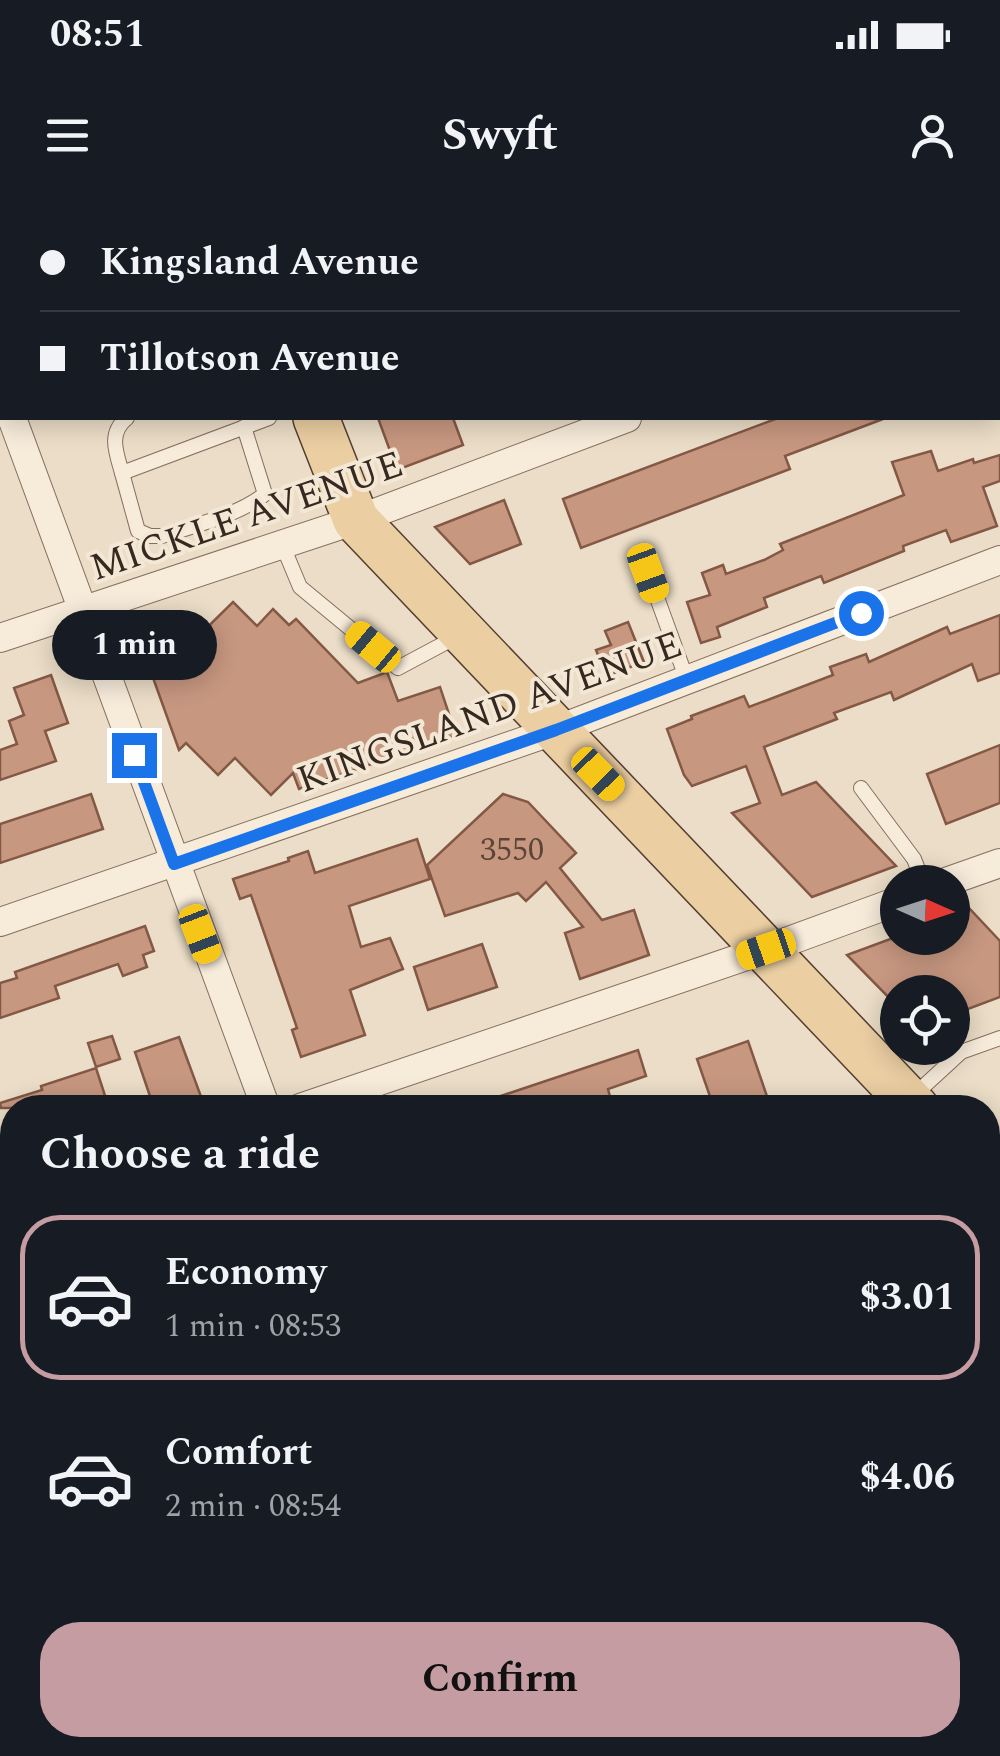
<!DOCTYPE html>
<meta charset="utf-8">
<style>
body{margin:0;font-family:Spectral,serif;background:#242831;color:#f1f3f6;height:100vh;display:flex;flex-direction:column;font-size:38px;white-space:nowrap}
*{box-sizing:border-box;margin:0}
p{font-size:32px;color:#9ea1a6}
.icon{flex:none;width:55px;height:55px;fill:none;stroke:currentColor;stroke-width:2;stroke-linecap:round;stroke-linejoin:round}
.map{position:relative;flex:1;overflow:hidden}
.drawer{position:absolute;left:0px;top:895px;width:1000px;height:662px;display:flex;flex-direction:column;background:#171b24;border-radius:40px 40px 0 0;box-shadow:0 5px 25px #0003}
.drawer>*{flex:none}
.guide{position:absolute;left:0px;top:0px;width:1000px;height:220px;box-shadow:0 5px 25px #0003;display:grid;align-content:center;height:220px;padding:0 40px;background:#171b24}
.needle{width:65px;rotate:93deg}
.controls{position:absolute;left:880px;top:665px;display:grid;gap:20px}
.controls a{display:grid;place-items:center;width:90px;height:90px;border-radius:50%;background:#171b24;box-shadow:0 5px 25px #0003;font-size:50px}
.end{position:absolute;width:45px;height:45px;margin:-22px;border:12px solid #1a73e8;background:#fff;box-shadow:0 0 0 5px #fff}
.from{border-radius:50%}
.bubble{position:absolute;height:70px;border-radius:35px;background:#171b24;box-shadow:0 5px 25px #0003;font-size:32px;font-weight:700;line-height:70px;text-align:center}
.car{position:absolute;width:30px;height:60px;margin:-30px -15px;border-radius:12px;box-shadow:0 0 8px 2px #0007;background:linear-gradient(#f5c518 24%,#345 0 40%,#f5c518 0 76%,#345 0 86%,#f5c518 0)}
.guide b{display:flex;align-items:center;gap:35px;height:95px;font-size:38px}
.guide b+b{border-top:2px solid #363941}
.guide i{width:25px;height:25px;background:#f1f3f6}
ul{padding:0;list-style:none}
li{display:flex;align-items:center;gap:30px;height:165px;margin:0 20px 15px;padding:0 20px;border:5px solid transparent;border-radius:40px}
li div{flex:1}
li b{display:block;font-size:38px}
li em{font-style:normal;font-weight:700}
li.current{border-color:#c59ca2}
li>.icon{width:90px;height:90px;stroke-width:1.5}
h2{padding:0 40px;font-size:45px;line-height:120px}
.button{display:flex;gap:20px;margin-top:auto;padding:20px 40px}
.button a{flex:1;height:115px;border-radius:40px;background:#c59ca2;color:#111;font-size:40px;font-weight:700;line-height:115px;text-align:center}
.status{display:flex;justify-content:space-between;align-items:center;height:70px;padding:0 50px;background:#171b24;direction:ltr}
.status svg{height:28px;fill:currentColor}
header{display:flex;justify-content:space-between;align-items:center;height:130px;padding:0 40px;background:#171b24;font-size:45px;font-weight:700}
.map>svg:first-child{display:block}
.park{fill:#c8c99c}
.building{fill:#c79780;stroke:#835845;stroke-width:2.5}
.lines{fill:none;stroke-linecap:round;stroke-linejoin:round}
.lane-casing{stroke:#866f5e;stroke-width:16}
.street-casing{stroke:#866f5e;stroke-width:30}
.secondary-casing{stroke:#685141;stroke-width:42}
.primary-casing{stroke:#543e31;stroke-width:48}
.lane{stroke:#f7ebda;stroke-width:14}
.street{stroke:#f7ebda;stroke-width:28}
.secondary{stroke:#f7ebda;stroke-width:40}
.primary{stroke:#ebcea2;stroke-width:45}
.route{stroke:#1a73e8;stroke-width:12}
.labels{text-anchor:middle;stroke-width:8;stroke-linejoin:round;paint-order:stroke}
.number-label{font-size:32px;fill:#5b4438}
.street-label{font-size:38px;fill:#372920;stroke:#f3e8d6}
</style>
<div class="status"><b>08:51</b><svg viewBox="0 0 49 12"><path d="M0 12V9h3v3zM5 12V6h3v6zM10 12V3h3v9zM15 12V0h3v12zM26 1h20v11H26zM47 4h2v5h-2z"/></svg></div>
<header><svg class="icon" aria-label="menu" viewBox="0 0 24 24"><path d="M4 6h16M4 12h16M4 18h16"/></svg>Swyft<svg class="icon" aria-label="person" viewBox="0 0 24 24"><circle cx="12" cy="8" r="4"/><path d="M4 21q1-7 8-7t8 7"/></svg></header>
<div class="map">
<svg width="1000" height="1556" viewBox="0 0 1000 1556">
<rect width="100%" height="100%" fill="#ebddc7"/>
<path class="park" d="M 456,1545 L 543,1545 L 547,1556 L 460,1556 Z"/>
<g class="building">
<path d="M 378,218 L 453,218 L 463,245 L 397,270 Z"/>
<path d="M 778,218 L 883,219 L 785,256 L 790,269 L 581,348 L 563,299 Z"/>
<path d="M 931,251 L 938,271 L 973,259 L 974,263 L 1000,255 L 1000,281 L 983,287 L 997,326 L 951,342 L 946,330 L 903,346 L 904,351 L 824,383 L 821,376 L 764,398 L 767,407 L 717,427 L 720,437 L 701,443 L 687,402 L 710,395 L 702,373 L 723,365 L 726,374 L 764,360 L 783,350 L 780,344 L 904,295 L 892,262 Z"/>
<path d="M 504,300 L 521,344 L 470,364 L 435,327 Z"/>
<path d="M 233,402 L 257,426 L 273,409 L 289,425 L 296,419 L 358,483 L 387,472 L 398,501 L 440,487 L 456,535 L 299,589 L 293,573 L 271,595 L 235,558 L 218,575 L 186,543 L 179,550 L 138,436 L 168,466 Z"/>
<path d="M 1000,415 L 1000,473 L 978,481 L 972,464 L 894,500 L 891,492 L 834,513 L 837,519 L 764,547 L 782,595 L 816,582 L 896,666 L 812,697 L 732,613 L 760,603 L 746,566 L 692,586 L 684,575 L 667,529 L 692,519 L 691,516 L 744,496 L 749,507 L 833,475 L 830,467 L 866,454 L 869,462 L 947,427 L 950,434 Z"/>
<path d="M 628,422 L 644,462 L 606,476 L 596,450 L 611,445 L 605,431 Z"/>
<path d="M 51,475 L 68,523 L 45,531 L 56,561 L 0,580 L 0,550 L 17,544 L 9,521 L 24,515 L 14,488 Z"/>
<path d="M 1000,545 L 1000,603 L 946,624 L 927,574 Z"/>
<path d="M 91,594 L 103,629 L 0,663 L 0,624 Z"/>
<path d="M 503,594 L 528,602 L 576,653 L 560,668 L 602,720 L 634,710 L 649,755 L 580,779 L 565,733 L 583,727 L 546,682 L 526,701 L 518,693 L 445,716 L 427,665 Z"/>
<path d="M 417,639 L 430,679 L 349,706 L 361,747 L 390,738 L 403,769 L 350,790 L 365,835 L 301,857 L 292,830 L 297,828 L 251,695 L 240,699 L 233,679 L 289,661 L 288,658 L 308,651 L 315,673 Z"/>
<path d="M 969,708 L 1000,741 L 1000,797 L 952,815 L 952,792 L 898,792 L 898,807 L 847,755 L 893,738 L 952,738 L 952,715 Z"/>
<path d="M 145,726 L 154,751 L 143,755 L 147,767 L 123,776 L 118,764 L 55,786 L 59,798 L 0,818 L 0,783 L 17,778 L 15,772 Z"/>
<path d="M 482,744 L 497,787 L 428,810 L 414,767 Z"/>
<path d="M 112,836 L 120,859 L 96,867 L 88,843 Z"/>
<path d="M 179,837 L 203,902 L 189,908 L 154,908 L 135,852 Z"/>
<path d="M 748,841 L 771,908 L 743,908 L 742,901 L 714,908 L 697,859 Z"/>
<path d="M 638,850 L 646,876 L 608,889 L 613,908 L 477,908 L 477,904 Z"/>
<path d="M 96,868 L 109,908 L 1,908 L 0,903 L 42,890 L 41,886 Z"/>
</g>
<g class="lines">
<g class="lane-casing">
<g id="lane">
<path d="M 416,0 L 417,2"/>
<path d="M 136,2 L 144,0"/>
<path d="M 127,218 C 108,233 116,252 122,273 L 269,218"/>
<path d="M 122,273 L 138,331 L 150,336 L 162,336 C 195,325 237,316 265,294 L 244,227"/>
<path d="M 282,344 L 300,387 L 398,468 L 458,436"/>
<path d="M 648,373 L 687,480"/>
<path d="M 861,588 L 914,659 L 923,682"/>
<path d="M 911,898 L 961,852 L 1000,838"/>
<path d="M 0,1431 L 12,1427"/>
</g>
</g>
<g class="street-casing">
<g id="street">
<path d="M 998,78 L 1000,77"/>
<path d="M 0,184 L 2,191"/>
<path d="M 12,218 L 266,908"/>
<path d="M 0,438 L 356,320 L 627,218"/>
<path d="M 946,682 L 1000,663"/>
<path d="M 0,722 L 556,530 L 1000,360"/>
<path d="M 300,908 L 767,749 L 898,701"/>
<path d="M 0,1009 L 12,1005"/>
<path d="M 988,1233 L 1000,1232"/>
<path d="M 0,1296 L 12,1292"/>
<path d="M 988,1519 L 1000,1515"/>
<path d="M 83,1556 L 118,1545"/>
<path d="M 891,1556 L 920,1545"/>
</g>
</g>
<g class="secondary-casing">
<g id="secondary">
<path d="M 361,2 L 369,0"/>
<path d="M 0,131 L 2,130"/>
<path d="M 988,1066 L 1000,1045"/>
<path d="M 682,1556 L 689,1545"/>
</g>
</g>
<g class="primary-casing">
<g id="primary">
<path d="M 231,0 L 232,2"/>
<path d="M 316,218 L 356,320 L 916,908"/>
<path d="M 988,986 L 1000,1002"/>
</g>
</g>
<use href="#lane" class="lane"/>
<use href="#street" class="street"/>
<use href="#secondary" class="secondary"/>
<use href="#primary" class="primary"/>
</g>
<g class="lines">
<path class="route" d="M 134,555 L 174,664 L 556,530 L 861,413"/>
</g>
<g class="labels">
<g class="number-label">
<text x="512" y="660">3550</text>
</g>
<g class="street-label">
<text transform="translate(246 315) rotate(-19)" y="13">MICKLE AVENUE</text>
<text transform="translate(489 511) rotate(-20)" y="13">KINGSLAND AVENUE</text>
</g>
</g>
</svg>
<div class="controls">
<a><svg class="needle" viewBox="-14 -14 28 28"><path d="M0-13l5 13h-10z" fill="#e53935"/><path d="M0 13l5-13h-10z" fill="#9ea1a6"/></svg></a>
<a><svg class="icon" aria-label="locate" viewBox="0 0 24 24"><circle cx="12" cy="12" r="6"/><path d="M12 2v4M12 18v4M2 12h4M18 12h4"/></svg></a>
</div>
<i class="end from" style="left:861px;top:413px"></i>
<i class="end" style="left:134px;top:555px"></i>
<div class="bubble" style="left:52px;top:410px;width:165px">1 min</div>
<i class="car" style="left:648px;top:373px;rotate:160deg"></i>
<i class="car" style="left:373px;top:447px;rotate:310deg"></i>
<i class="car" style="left:598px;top:574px;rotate:136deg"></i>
<i class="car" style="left:200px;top:734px;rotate:159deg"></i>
<i class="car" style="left:766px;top:749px;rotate:251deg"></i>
<div class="guide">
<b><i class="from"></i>Kingsland Avenue</b>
<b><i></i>Tillotson Avenue</b>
</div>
<section class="drawer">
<h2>Choose a ride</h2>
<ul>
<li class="current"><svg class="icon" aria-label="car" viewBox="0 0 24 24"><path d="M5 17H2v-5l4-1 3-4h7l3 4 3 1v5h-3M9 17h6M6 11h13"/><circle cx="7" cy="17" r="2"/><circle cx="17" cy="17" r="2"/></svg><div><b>Economy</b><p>1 min · 08:53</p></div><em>$3.01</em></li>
<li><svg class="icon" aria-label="car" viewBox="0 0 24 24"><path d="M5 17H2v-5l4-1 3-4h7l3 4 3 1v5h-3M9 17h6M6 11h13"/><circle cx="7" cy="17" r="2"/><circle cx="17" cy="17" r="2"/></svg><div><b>Comfort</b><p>2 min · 08:54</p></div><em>$4.06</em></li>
</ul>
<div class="button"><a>Confirm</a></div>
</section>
</div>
